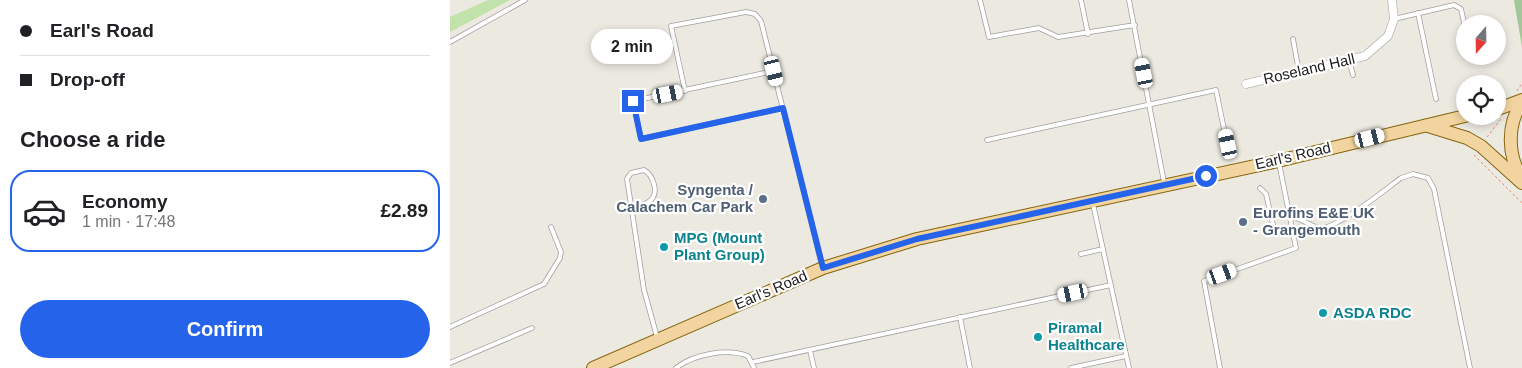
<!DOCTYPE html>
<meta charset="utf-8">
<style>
body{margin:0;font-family:Arial,sans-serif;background:#f2f2f2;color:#202124;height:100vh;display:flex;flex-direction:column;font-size:19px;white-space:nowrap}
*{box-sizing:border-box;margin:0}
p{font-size:16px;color:#757577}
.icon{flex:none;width:28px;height:28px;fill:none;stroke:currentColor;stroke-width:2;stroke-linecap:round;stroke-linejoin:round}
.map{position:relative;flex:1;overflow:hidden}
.drawer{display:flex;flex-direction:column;background:#fff;width:450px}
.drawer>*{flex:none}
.top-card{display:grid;align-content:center;height:110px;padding:0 20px;background:#fff}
.needle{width:32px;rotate:200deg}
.fabs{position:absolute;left:1006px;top:15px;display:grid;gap:10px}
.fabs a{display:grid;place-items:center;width:50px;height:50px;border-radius:50%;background:#fff;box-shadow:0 2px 8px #0003;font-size:25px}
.end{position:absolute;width:22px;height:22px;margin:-11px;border:6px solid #2563eb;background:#fff;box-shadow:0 0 0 2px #fff}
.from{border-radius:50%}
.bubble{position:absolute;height:35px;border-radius:18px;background:#fff;box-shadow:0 2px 8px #0003;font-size:16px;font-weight:700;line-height:35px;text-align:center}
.car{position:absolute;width:15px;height:30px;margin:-15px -8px;border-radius:6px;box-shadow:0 0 4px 1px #0007;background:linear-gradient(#fff 24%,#345 0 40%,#fff 0 76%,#345 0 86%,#fff 0)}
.top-card b{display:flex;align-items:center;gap:18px;height:48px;font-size:19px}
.top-card b+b{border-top:1px solid #e0e0e0}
.top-card i{width:12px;height:12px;background:#202124}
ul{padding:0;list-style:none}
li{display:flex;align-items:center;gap:15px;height:82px;margin:0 10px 8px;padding:0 10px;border:2px solid #e0e0e0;border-radius:20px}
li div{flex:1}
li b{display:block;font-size:19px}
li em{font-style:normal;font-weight:700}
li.on{border-color:#2563eb}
li>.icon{width:45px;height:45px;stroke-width:1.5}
h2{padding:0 20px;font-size:22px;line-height:60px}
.primary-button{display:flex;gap:10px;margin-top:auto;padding:10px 20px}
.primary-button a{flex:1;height:58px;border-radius:30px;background:#2563eb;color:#fff;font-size:20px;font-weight:700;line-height:58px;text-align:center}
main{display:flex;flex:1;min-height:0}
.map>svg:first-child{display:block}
.grass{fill:#c2e2ab}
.forest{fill:#a4c79a}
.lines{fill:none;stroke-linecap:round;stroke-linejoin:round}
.lane-casing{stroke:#9f9f9f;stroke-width:5.5}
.street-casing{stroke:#9f9f9f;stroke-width:9}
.primary-casing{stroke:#84650e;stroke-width:14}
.path{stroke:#ec8772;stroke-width:1;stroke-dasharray:2.5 2.5;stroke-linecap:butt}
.lane{stroke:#fff;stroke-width:4}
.street{stroke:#fff;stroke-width:8}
.primary{stroke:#f2d4a0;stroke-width:12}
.route{stroke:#2563eb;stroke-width:6}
.service-dot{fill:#5c6f8a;stroke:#fff;stroke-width:2}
.culture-dot{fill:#0f9aa8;stroke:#fff;stroke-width:2}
.labels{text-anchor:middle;stroke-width:4.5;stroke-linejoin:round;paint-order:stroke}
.street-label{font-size:15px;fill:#1b1b1b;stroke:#fff}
.service-label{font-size:15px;font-weight:bold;fill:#4e5e75;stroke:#fff;text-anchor:end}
.culture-label{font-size:15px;font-weight:bold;fill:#0d838f;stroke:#fff;text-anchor:start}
</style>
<main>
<section class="drawer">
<div class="top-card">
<b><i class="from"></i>Earl's Road</b>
<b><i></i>Drop-off</b>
</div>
<h2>Choose a ride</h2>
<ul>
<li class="on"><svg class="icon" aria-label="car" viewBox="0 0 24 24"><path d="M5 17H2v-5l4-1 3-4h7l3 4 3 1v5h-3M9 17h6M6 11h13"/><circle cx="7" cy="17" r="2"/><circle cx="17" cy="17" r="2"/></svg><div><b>Economy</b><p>1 min · 17:48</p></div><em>£2.89</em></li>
</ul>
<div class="primary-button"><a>Confirm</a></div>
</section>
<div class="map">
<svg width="1072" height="368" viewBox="0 0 1072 368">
<rect width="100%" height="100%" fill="#ece9e1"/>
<path class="grass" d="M 38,0 L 60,0 L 0,32 L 0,17 Z"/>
<path class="forest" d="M 1064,0 L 1072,0 L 1072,47 Z"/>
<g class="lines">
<g class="lane-casing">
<g id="lane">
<path d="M 530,0 L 539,37 L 589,28 L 608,37 L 685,25"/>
<path d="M 631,0 L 638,34"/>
<path d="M 679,0 L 714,182"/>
<path d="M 968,13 L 986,99"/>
<path d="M 944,19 L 1004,5 L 1011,9 L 1015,27"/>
<path d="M 843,39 L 849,72"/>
<path d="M 0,42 L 75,0"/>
<path d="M 899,60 L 903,75"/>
<path d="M 324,71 L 183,101 L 191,139 L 333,108"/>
<path d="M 235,91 L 221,26 L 296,12 L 305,14 L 311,21 L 372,266"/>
<path d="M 537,140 L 766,90 L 777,144"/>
<path d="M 810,188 L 816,194 L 824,229 L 828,232 L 843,228"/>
<path d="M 643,204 L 679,368"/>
<path d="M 181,207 C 188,206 196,205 201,200 C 209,192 203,175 194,170 L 181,173 L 177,179 L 194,290 L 207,337"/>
<path d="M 841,216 C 849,218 864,227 869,228 C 886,230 936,189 951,178 L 963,174 L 978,178 L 984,189 L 1020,368"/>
<path d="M 631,254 L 653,249"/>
<path d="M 510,317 L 520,368"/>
<path d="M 0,327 L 94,284 L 110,258 L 111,252 L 101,227"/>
<path d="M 360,350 L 364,368"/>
<path d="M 303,362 L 661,285"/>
<path d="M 0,363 L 82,328"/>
<path d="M 226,368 C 244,354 277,348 298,356 L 304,368"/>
<path d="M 621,368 L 676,356"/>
<path d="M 770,368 L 754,281 L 846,248 L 829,163"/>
</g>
</g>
<g class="street-casing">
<path id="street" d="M 796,84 L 915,56 L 938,36 L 944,19 L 942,0"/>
</g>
<g class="primary-casing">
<g id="primary">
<path d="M 1072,102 C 1057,124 1057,156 1072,178"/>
<path d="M 1048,109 L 1072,100"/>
<path d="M 978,126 L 1017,138 L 1031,146 L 1072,183"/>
<path d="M 143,368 L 373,268 L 467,239 L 828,161 L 1015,116"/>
</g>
</g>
<g class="path">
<path d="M 1067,91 L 1072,83"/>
<path d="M 1037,137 L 1051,119"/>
<path d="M 1024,155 L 1072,203"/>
</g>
<use href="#lane" class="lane"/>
<use href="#street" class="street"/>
<use href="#primary" class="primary"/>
</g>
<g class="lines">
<path class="route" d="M 183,101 L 191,139 L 333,108 L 373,268 L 467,239 L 756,176"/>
</g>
<g class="service-dot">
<circle cx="313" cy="199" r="5"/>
<circle cx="793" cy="222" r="5"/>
</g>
<g class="culture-dot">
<circle cx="214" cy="247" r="5"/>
<circle cx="873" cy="313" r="5"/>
<circle cx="588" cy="337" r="5"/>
</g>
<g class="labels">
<g class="street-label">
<text transform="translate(859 69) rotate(-13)" y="5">Roseland Hall</text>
<text transform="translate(843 156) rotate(-13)" y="5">Earl's Road</text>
<text transform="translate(321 290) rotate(-23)" y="5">Earl's Road</text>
</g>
<g class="service-label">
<text x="303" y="195">Syngenta /<tspan x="303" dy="17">Calachem Car Park</tspan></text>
<text x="803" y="218" text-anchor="start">Eurofins E&amp;E UK<tspan x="803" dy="17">- Grangemouth</tspan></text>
</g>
<g class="culture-label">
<text x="224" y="243">MPG (Mount<tspan x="224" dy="17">Plant Group)</tspan></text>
<text x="883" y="318">ASDA RDC</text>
<text x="598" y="333">Piramal<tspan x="598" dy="17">Healthcare</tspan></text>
</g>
</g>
</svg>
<div class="fabs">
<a><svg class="needle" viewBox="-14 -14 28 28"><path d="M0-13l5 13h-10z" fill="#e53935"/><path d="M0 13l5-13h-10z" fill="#757577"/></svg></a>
<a><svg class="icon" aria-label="locate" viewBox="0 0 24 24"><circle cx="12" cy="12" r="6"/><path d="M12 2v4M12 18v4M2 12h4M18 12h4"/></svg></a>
</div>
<i class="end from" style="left:756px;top:176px"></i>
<i class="end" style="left:183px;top:101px"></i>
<div class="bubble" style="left:141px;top:29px;width:82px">2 min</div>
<i class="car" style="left:324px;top:71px;rotate:166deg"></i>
<i class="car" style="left:694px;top:73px;rotate:349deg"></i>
<i class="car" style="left:218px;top:94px;rotate:79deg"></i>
<i class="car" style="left:920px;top:138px;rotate:76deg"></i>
<i class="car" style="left:778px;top:144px;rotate:348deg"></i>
<i class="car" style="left:772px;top:274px;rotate:70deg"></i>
<i class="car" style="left:623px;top:293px;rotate:258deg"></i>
</div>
</main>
